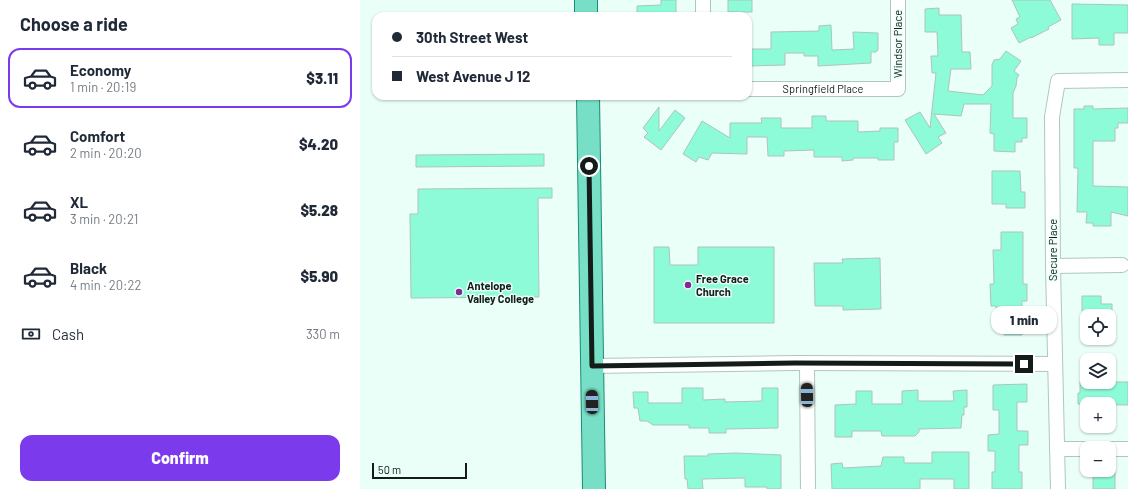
<!DOCTYPE html>
<meta charset="utf-8">
<style>
body{margin:0;font-family:Barlow,sans-serif;background:#f6f6f7;color:#1f2937;height:100vh;display:flex;flex-direction:column;font-size:15px;white-space:nowrap}
*{box-sizing:border-box;margin:0}
p{font-size:13px;color:#747a83}
.icon{flex:none;width:22px;height:22px;fill:none;stroke:currentColor;stroke-width:2;stroke-linecap:round;stroke-linejoin:round}
.map{position:relative;flex:1;overflow:hidden}
.panel{display:flex;flex-direction:column;background:#fff;width:360px}
.panel>*{flex:none}
.banner{position:absolute;left:12px;top:12px;width:380px;height:88px;border-radius:12px;box-shadow:0 1px 3px #0004;display:grid;align-content:center;height:88px;padding:0 20px;background:#fff}
.controls{position:absolute;left:720px;top:309px;display:grid;gap:8px}
.controls a{display:grid;place-items:center;width:36px;height:36px;border-radius:8px;background:#fff;box-shadow:0 1px 3px #0004;font-size:20px}
.scale{position:absolute;left:12px;bottom:10px;width:95px;box-sizing:border-box;padding-left:4px;border:2px solid #131c19;border-top:0;font-size:11px;line-height:14px;white-space:nowrap;color:#131c19;-webkit-text-stroke:3px #eafff7;paint-order:stroke}
.end{position:absolute;width:18px;height:18px;margin:-9px;border:5px solid #131c19;background:#fff;box-shadow:0 0 0 2px #fff}
.from{border-radius:50%}
.bubble{position:absolute;height:28px;border-radius:12px;background:#fff;box-shadow:0 1px 3px #0004;font-size:13px;font-weight:800;line-height:28px;text-align:center}
.car{position:absolute;width:12px;height:24px;margin:-12px -6px;border-radius:5px;box-shadow:0 0 3px 1px #0007;background:linear-gradient(#222 24%,#8ab4d8 0 40%,#222 0 76%,#8ab4d8 0 86%,#222 0)}
.banner b{display:flex;align-items:center;gap:14px;height:38px;font-size:15px}
.banner b+b{border-top:1px solid #e0e1e3}
.banner i{width:10px;height:10px;background:#1f2937}
ul{padding:0;list-style:none}
li{display:flex;align-items:center;gap:12px;height:60px;margin:0 8px 6px;padding:0 12px;border:2px solid transparent;border-radius:12px}
li div{flex:1}
li b{display:block;font-size:15px}
li em{font-style:normal;font-weight:800}
li.current{border-color:#7c3aed}
li>.icon{width:36px;height:36px;stroke-width:1.5}
h2{padding:0 20px;font-size:18px;line-height:48px}
.pay{display:flex;align-items:center;gap:10px;height:44px;padding:0 20px;font-size:15px}
.pay p{margin-inline-start:auto}
.primary-button{display:flex;gap:8px;margin-top:auto;padding:8px 20px}
.primary-button a{flex:1;height:46px;border-radius:12px;background:#7c3aed;color:#fff;font-size:16px;font-weight:800;line-height:46px;text-align:center}
main{display:flex;flex:1;min-height:0}
.map>svg:first-child{display:block}
.building{fill:#8dfad8;stroke:#acc5bc}
.lines{fill:none;stroke-linecap:round;stroke-linejoin:round}
.minor-casing{stroke:#aec7be;stroke-width:16}
.primary-casing{stroke:#1a8d72;stroke-width:24}
.minor{stroke:#fff;stroke-width:14}
.primary{stroke:#78dfc7;stroke-width:22}
.route{stroke:#131c19;stroke-width:5}
.poi-dot{fill:#832894;stroke:#eafff7;stroke-width:1.5}
.labels{text-anchor:middle;stroke-width:3;stroke-linejoin:round;paint-order:stroke}
.street-label{font-size:11px;fill:#131c19;stroke:#eafff7}
.poi-label{font-size:11px;font-weight:bold;fill:#131c19;stroke:#eafff7;text-anchor:start}
</style>
<main>
<section class="panel">
<h2>Choose a ride</h2>
<ul>
<li class="current"><svg class="icon" aria-label="car" viewBox="0 0 24 24"><path d="M5 17H2v-5l4-1 3-4h7l3 4 3 1v5h-3M9 17h6M6 11h13"/><circle cx="7" cy="17" r="2"/><circle cx="17" cy="17" r="2"/></svg><div><b>Economy</b><p>1 min · 20:19</p></div><em>$3.11</em></li>
<li><svg class="icon" aria-label="car" viewBox="0 0 24 24"><path d="M5 17H2v-5l4-1 3-4h7l3 4 3 1v5h-3M9 17h6M6 11h13"/><circle cx="7" cy="17" r="2"/><circle cx="17" cy="17" r="2"/></svg><div><b>Comfort</b><p>2 min · 20:20</p></div><em>$4.20</em></li>
<li><svg class="icon" aria-label="car" viewBox="0 0 24 24"><path d="M5 17H2v-5l4-1 3-4h7l3 4 3 1v5h-3M9 17h6M6 11h13"/><circle cx="7" cy="17" r="2"/><circle cx="17" cy="17" r="2"/></svg><div><b>XL</b><p>3 min · 20:21</p></div><em>$5.28</em></li>
<li><svg class="icon" aria-label="car" viewBox="0 0 24 24"><path d="M5 17H2v-5l4-1 3-4h7l3 4 3 1v5h-3M9 17h6M6 11h13"/><circle cx="7" cy="17" r="2"/><circle cx="17" cy="17" r="2"/></svg><div><b>Black</b><p>4 min · 20:22</p></div><em>$5.90</em></li>
</ul>
<div class="pay"><svg class="icon" aria-label="cash" viewBox="0 0 24 24"><path d="M3 7h18v10H3z"/><circle cx="12" cy="12" r="2"/></svg>Cash<p>330 m</p></div>
<div class="primary-button"><a>Confirm</a></div>
</section>
<div class="map">
<svg width="768" height="489" viewBox="0 0 768 489">
<rect width="100%" height="100%" fill="#eafff7"/>
<g class="building">
<path d="M 301,0 L 316,0 L 316,16 L 277,16 L 277,6 L 301,5 Z"/>
<rect x="368" y="0" width="24" height="12"/>
<path d="M 652,0 L 690,0 L 701,20 L 688,27 L 689,29 L 671,38 L 671,37 L 659,43 L 651,28 L 658,24 L 656,19 L 660,17 Z"/>
<path d="M 712,4 L 768,5 L 768,33 L 754,33 L 754,45 L 739,45 L 739,38 L 712,39 Z"/>
<path d="M 579,8 L 579,15 L 601,15 L 602,52 L 610,52 L 611,69 L 591,69 L 588,91 L 623,95 L 632,86 L 632,65 L 634,60 L 640,59 L 646,51 L 661,61 L 654,71 L 659,75 L 657,78 L 656,86 L 653,93 L 653,118 L 667,118 L 667,138 L 662,138 L 662,142 L 655,142 L 655,152 L 634,151 L 634,134 L 630,133 L 631,104 L 604,104 L 601,116 L 574,114 L 586,133 L 578,137 L 582,143 L 566,154 L 545,120 L 560,112 L 570,128 L 576,73 L 572,73 L 571,56 L 578,56 L 577,32 L 565,32 L 565,9 Z"/>
<path d="M 471,25 L 472,50 L 494,49 L 493,32 L 518,33 L 518,50 L 516,52 L 511,52 L 511,63 L 458,66 L 458,56 L 444,56 L 444,53 L 425,53 L 425,65 L 388,66 L 388,49 L 411,49 L 411,32 L 459,31 L 459,26 Z"/>
<path d="M 724,106 L 733,106 L 733,109 L 768,108 L 768,123 L 758,123 L 758,128 L 755,128 L 755,141 L 733,141 L 733,186 L 768,187 L 768,216 L 751,212 L 751,226 L 733,226 L 733,223 L 726,223 L 727,212 L 717,212 L 718,168 L 714,168 L 714,109 L 724,109 Z"/>
<path d="M 299,107 L 299,131 L 315,110 L 325,118 L 301,150 L 284,137 L 288,133 L 283,128 Z"/>
<path d="M 452,116 L 466,116 L 466,121 L 498,121 L 498,132 L 520,131 L 520,128 L 538,128 L 538,142 L 534,142 L 534,160 L 518,160 L 518,158 L 493,158 L 493,160 L 482,161 L 482,157 L 454,157 L 454,150 L 424,151 L 424,156 L 408,156 L 407,137 L 387,137 L 387,154 L 352,153 L 348,160 L 339,157 L 336,162 L 323,154 L 342,121 L 370,138 L 370,123 L 402,123 L 401,118 L 421,118 L 421,128 L 452,128 Z"/>
<path d="M 184,154 L 184,166 L 56,167 L 56,155 Z"/>
<path d="M 632,171 L 660,171 L 661,192 L 665,192 L 665,208 L 646,208 L 646,204 L 632,204 Z"/>
<path d="M 192,188 L 192,198 L 178,198 L 179,297 L 51,298 L 50,214 L 58,214 L 58,189 Z"/>
<path d="M 641,232 L 663,232 L 663,284 L 667,284 L 667,301 L 662,301 L 662,335 L 644,335 L 644,324 L 636,324 L 636,306 L 631,306 L 630,284 L 634,284 L 633,250 L 641,250 Z"/>
<path d="M 294,247 L 309,247 L 310,265 L 338,265 L 338,247 L 414,247 L 414,323 L 294,323 Z"/>
<path d="M 520,258 L 521,309 L 483,310 L 483,306 L 455,306 L 454,263 L 483,263 L 482,259 Z"/>
<path d="M 722,296 L 741,296 L 741,304 L 752,304 L 752,316 L 722,316 Z"/>
<path d="M 720,382 L 768,382 L 768,405 L 718,404 L 718,393 L 720,393 Z"/>
<path d="M 667,384 L 667,402 L 657,402 L 657,431 L 668,431 L 668,445 L 659,445 L 659,472 L 662,472 L 662,489 L 632,489 L 632,472 L 635,472 L 635,451 L 628,451 L 628,435 L 639,434 L 639,410 L 633,410 L 633,385 Z"/>
<path d="M 322,388 L 343,388 L 343,400 L 365,399 L 365,402 L 402,401 L 402,388 L 418,388 L 418,428 L 366,429 L 366,433 L 349,433 L 349,428 L 329,428 L 329,425 L 293,425 L 287,421 L 280,421 L 278,408 L 274,408 L 273,392 L 288,392 L 288,403 L 322,403 Z"/>
<path d="M 558,390 L 558,401 L 594,401 L 593,391 L 607,390 L 607,407 L 604,407 L 604,415 L 602,415 L 601,428 L 559,429 L 559,432 L 555,436 L 522,436 L 521,431 L 492,431 L 492,437 L 475,437 L 475,405 L 496,404 L 496,391 L 512,391 L 512,404 L 542,404 L 542,391 Z"/>
<path d="M 572,452 L 609,452 L 609,489 L 594,489 L 594,479 L 560,479 L 560,489 L 472,489 L 471,464 L 482,463 L 483,468 L 521,466 L 523,457 L 544,457 L 544,463 L 572,463 Z"/>
<path d="M 376,453 L 421,455 L 421,489 L 407,489 L 407,487 L 385,487 L 385,478 L 342,479 L 343,489 L 328,489 L 327,479 L 325,479 L 324,456 L 348,456 L 348,454 Z"/>
<rect x="733" y="470" width="22" height="19"/>
</g>
<g class="lines">
<g class="minor-casing">
<g id="minor">
<path d="M 343,0 L 343,16"/>
<path id="s1" d="M 388,89 L 538,89 L 538,0"/>
<path d="M 693,266 L 762,265"/>
<path d="M 447,363 L 448,489"/>
<path d="M 232,366 L 435,363 L 695,364"/>
<path d="M 697,449 L 727,449"/>
<path d="M 749,449 L 768,449"/>
<path d="M 698,489 L 693,266 L 692,117 L 698,81 L 768,80"/>
</g>
</g>
<g class="primary-casing">
<g id="primary">
<path d="M 226,0 L 226,16"/>
<path d="M 228,96 L 234,489"/>
</g>
</g>
<use href="#minor" class="minor"/>
<use href="#primary" class="primary"/>
</g>
<g class="lines">
<path class="route" d="M 229,166 L 232,366 L 435,363 L 664,364"/>
</g>
<g class="poi-dot">
<circle cx="328" cy="285" r="4"/>
<circle cx="99" cy="292" r="4"/>
</g>
<g class="labels">
<g class="street-label">
<text transform="translate(538 44) rotate(-90)" y="4">Windsor Place</text>
<text dy="4" stroke="none"><textPath href="#s1" startOffset="75">Springfield Place</textPath></text>
<text transform="translate(693 250) rotate(-90)" y="4">Secure Place</text>
</g>
<g class="poi-label">
<text x="336" y="283">Free Grace<tspan x="336" dy="13">Church</tspan></text>
<text x="107" y="290">Antelope<tspan x="107" dy="13">Valley College</tspan></text>
</g>
</g>
</svg>
<div class="controls">
<a><svg class="icon" aria-label="locate" viewBox="0 0 24 24"><circle cx="12" cy="12" r="6"/><path d="M12 2v4M12 18v4M2 12h4M18 12h4"/></svg></a>
<a><svg class="icon" aria-label="layers" viewBox="0 0 24 24"><path d="M12 4l9 5-9 5-9-5zM3 14l9 5 9-5"/></svg></a>
<a>+</a>
<a>−</a>
</div>
<div class="scale">50 m</div>
<i class="end from" style="left:229px;top:166px"></i>
<i class="end" style="left:664px;top:364px"></i>
<div class="bubble" style="left:631px;top:306px;width:66px">1 min</div>
<i class="car" style="left:447px;top:395px;rotate:359deg"></i>
<i class="car" style="left:232px;top:402px;rotate:359deg"></i>
<div class="banner">
<b><i class="from"></i>30th Street West</b>
<b><i></i>West Avenue J 12</b>
</div>
</div>
</main>
